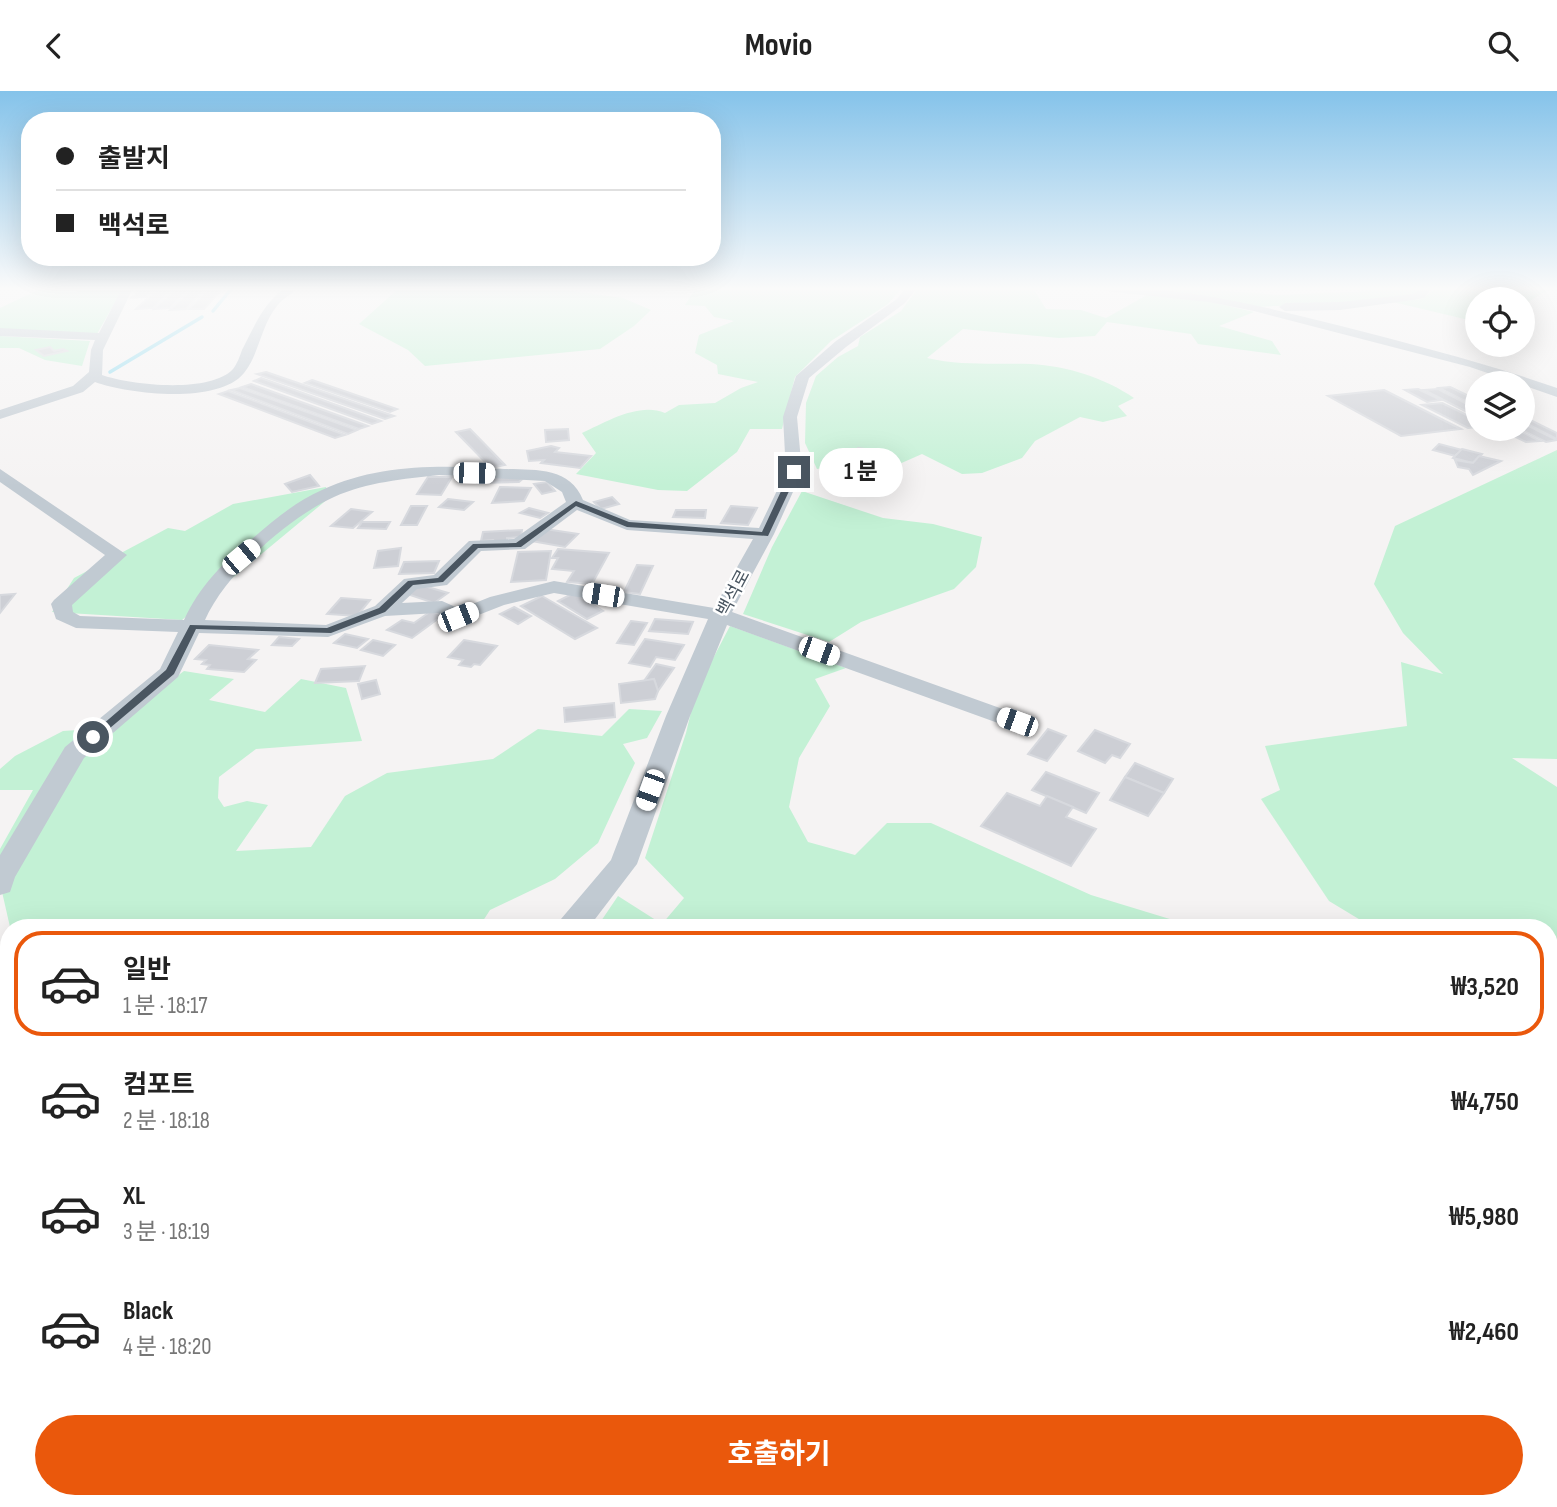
<!DOCTYPE html>
<html lang="ko">
<meta charset="utf-8">
<style>
body{margin:0;font-family:"Sofia Sans Condensed","Noto Sans KR",sans-serif;background:#f2f2f2;color:#222;height:100vh;display:flex;flex-direction:column;font-size:26px;white-space:nowrap}
*{box-sizing:border-box;margin:0}
p{font-size:23px;color:#767676}
.icon{flex:none;width:38px;height:38px;fill:none;stroke:currentColor;stroke-width:2;stroke-linecap:round;stroke-linejoin:round}
.map{position:relative;flex:1;overflow:hidden}
.side{position:absolute;left:0px;top:828px;width:1558px;height:590px;display:flex;flex-direction:column;background:#fff;border-radius:28px 28px 0 0;box-shadow:0 7px 28px #0002}
.side>*{flex:none}
.banner{position:absolute;left:21px;top:21px;width:700px;height:154px;border-radius:28px;box-shadow:0 7px 28px #0002;display:grid;align-content:center;height:154px;padding:0 35px;background:#fff}
.buttons{position:absolute;left:1465px;top:196px;display:grid;gap:14px}
.buttons a{display:grid;place-items:center;width:70px;height:70px;border-radius:50%;background:#fff;box-shadow:0 7px 28px #0002;font-size:35px}
.end{position:absolute;width:32px;height:32px;margin:-16px;border:9px solid #4a5661;background:#fff;box-shadow:0 0 0 4px #fff}
.from{border-radius:50%}
.bubble{position:absolute;height:49px;border-radius:24px;background:#fff;box-shadow:0 7px 28px #0002;font-size:23px;font-weight:700;line-height:49px;text-align:center}
.car{position:absolute;width:21px;height:42px;margin:-21px -10px;border-radius:9px;box-shadow:0 0 5px 2px #0007;background:linear-gradient(#fff 24%,#345 0 40%,#fff 0 76%,#345 0 86%,#fff 0)}
.banner b{display:flex;align-items:center;gap:24px;height:66px;font-size:26px}
.banner b+b{border-top:2px solid #e0e0e0}
.banner i{width:18px;height:18px;background:#222}
ul{padding:12px 0 0;list-style:none}
li{display:flex;align-items:center;gap:21px;height:105px;margin:0 14px 10px;padding:0 21px;border:4px solid transparent;border-radius:28px}
li div{flex:1}
li b{display:block;font-size:26px}
li em{font-style:normal;font-weight:700}
li.active{border-color:#ea580c}
li>.icon{width:63px;height:63px;stroke-width:1.5}
.primary-button{display:flex;gap:14px;margin-top:auto;padding:14px 35px}
.primary-button a{flex:1;height:80px;border-radius:42px;background:#ea580c;color:#fff;font-size:28px;font-weight:700;line-height:80px;text-align:center}
header{display:flex;justify-content:space-between;align-items:center;height:91px;padding:0 35px;background:#fff;font-size:32px;font-weight:700}
.map>svg:first-child{display:block}
.green{fill:#c3f1d5}
.lines{fill:none;stroke-linecap:round;stroke-linejoin:round}
.stream{stroke:#90daee;stroke-width:3.5}
.building{fill:#cdcfd5;stroke:#d7d9de;stroke-width:2}
.minor{fill:#c1cad2;fill-rule:evenodd}
.route{fill:#4a5661}
.labels{text-anchor:middle;stroke-width:5;stroke-linejoin:round;paint-order:stroke}
.far-street-label{font-size:18px;fill:#4a5661;stroke:#fff}
</style>
<header><svg class="icon" aria-label="back" viewBox="0 0 24 24"><path d="M15 5l-7 7 7 7"/></svg>Movio<svg class="icon" aria-label="search" viewBox="0 0 24 24"><circle cx="10" cy="10" r="6"/><path d="M15 15l6 6"/></svg></header>
<div class="map">
<svg width="1557" height="1416" viewBox="0 0 1557 1416">
<rect width="100%" height="100%" fill="#f5f3f3"/>
<g class="green">
<path d="M 0,197 L 123,197 L 97,243 L 0,238 L 0,217 L 40,198 Z"/>
<path d="M 399,197 L 572,197 L 565,199 L 623,207 L 651,219 L 634,235 L 600,258 L 425,275 L 408,259 L 359,233 Z"/>
<path d="M 696,197 L 902,197 L 888,213 L 831,250 L 795,286 L 782,338 L 750,338 L 737,361 L 687,400 L 658,399 L 576,383 L 596,362 L 582,342 C 606,331 639,311 665,322 L 679,314 L 715,312 L 741,297 L 758,291 L 718,283 L 717,274 L 695,262 L 699,244 L 734,230 L 714,226 L 705,215 L 685,214 Z"/>
<path d="M 918,197 L 1033,197 L 1046,218 L 1081,219 L 1106,227 L 1147,204 L 1207,210 L 1254,221 L 1219,235 L 1272,250 L 1281,264 L 1198,253 L 1191,243 L 1107,231 L 1095,245 L 1059,247 L 963,238 L 927,267 C 962,275 996,272 1031,273 C 1067,275 1105,287 1134,307 L 1118,315 L 1127,325 L 1103,331 L 1080,326 L 1035,350 L 1022,367 L 982,382 L 962,383 L 922,363 L 897,374 L 854,370 L 817,378 L 805,352 L 806,312 L 816,285 L 838,266 L 858,255 L 860,246 L 901,220 Z"/>
<path d="M 1114,197 L 1190,197 L 1278,204 L 1370,200 L 1361,197 L 1419,197 L 1413,204 L 1324,213 L 1255,216 L 1216,207 Z"/>
<path d="M 1436,197 L 1551,197 L 1523,214 L 1522,208 L 1477,208 L 1477,231 L 1393,211 L 1422,208 Z"/>
<path d="M 0,245 L 90,250 L 82,275 L 45,269 L 19,257 L 0,257 Z"/>
<path d="M 1557,359 L 1557,668 L 1512,667 L 1557,696 L 1557,1416 L 1260,1416 L 1253,1409 L 1549,1409 L 1549,836 L 1372,836 L 1329,810 L 1261,708 L 1280,699 L 1265,655 L 1407,635 L 1401,571 L 1443,583 L 1403,542 L 1374,493 L 1395,435 Z"/>
<path d="M 326,396 L 329,407 L 182,529 L 52,521 L 74,487 L 168,437 L 185,440 L 233,413 Z"/>
<path d="M 802,400 L 883,427 L 933,433 L 982,446 L 976,476 L 954,498 L 861,531 L 829,551 L 743,523 L 772,456 Z"/>
<path d="M 730,535 L 846,577 L 815,588 L 830,615 L 799,667 L 789,716 L 808,751 L 855,764 L 887,732 L 931,732 L 1091,804 L 1196,836 L 597,836 L 618,805 L 662,833 L 684,807 L 645,767 L 686,642 L 696,600 Z"/>
<path d="M 184,580 L 234,588 L 209,609 L 265,621 L 301,588 L 346,597 L 362,650 L 256,658 L 219,686 L 218,707 L 224,716 L 247,710 L 268,714 L 236,760 L 311,756 L 345,705 L 387,682 L 493,668 L 538,638 L 602,645 L 629,618 L 662,620 L 647,647 L 623,653 L 635,672 L 598,752 L 555,788 L 490,819 L 479,836 L 10,836 L 0,792 L 0,758 L 33,699 L 0,699 L 0,678 L 15,665 L 63,640 L 108,637 Z"/>
<path d="M 9,848 L 9,1124 L 0,1126 L 0,892 Z"/>
<path d="M 9,1173 L 9,1334 L 0,1346 L 0,1175 Z"/>
<path d="M 171,1409 L 296,1409 L 292,1416 L 166,1416 Z"/>
</g>
<g class="lines">
<g class="stream">
<path d="M 213,220 L 232,197"/>
<path d="M 110,281 L 202,226"/>
</g>
</g>
<g class="building">
<path d="M 142,197 L 156,197 L 146,206 L 131,207 Z"/>
<path d="M 159,197 L 174,197 L 153,217 L 136,218 Z"/>
<path d="M 176,197 L 190,197 L 170,217 L 154,218 Z"/>
<path d="M 192,197 L 206,197 L 186,218 L 170,219 Z"/>
<path d="M 209,197 L 223,197 L 204,218 L 189,218 Z"/>
<path d="M 50,256 L 54,260 L 63,258 L 67,260 L 44,265 L 36,259 Z"/>
<path d="M 266,281 L 394,325 L 385,328 L 257,283 Z"/>
<path d="M 261,287 L 381,330 L 372,333 L 254,290 Z"/>
<path d="M 312,289 L 397,318 L 390,321 L 305,292 Z"/>
<path d="M 251,293 L 368,335 L 359,338 L 242,296 Z"/>
<path d="M 1450,296 L 1477,309 L 1477,316 L 1439,297 Z"/>
<path d="M 240,297 L 357,339 L 348,343 L 231,299 Z"/>
<path d="M 1418,298 L 1441,309 L 1427,311 L 1405,299 Z"/>
<path d="M 1438,298 L 1477,318 L 1477,326 L 1424,299 Z"/>
<path d="M 1384,299 L 1461,338 L 1401,345 L 1328,305 Z"/>
<path d="M 228,300 L 345,344 L 335,347 L 219,303 Z"/>
<path d="M 1442,312 L 1477,329 L 1477,336 L 1468,337 L 1422,314 Z"/>
<path d="M 1522,325 L 1557,342 L 1557,348 L 1522,330 Z"/>
<path d="M 1522,332 L 1557,349 L 1546,351 L 1520,338 Z"/>
<path d="M 470,338 L 505,374 L 491,377 L 456,341 Z"/>
<path d="M 568,338 L 569,349 L 546,351 L 545,339 Z"/>
<path d="M 1499,338 L 1516,338 L 1540,350 L 1526,351 Z"/>
<path d="M 1439,353 L 1462,359 L 1455,365 L 1433,359 Z"/>
<path d="M 551,355 L 559,357 L 555,361 L 591,365 L 580,377 L 541,372 L 544,369 L 529,370 L 527,360 Z"/>
<path d="M 858,357 L 879,360 L 875,365 L 853,362 Z"/>
<path d="M 1462,358 L 1482,363 L 1473,372 L 1453,367 Z"/>
<path d="M 1479,365 L 1501,370 L 1473,384 L 1469,378 L 1458,376 L 1455,369 L 1473,372 Z"/>
<path d="M 310,384 L 319,395 L 292,401 L 285,393 Z"/>
<path d="M 526,385 L 519,391 L 477,392 L 479,386 Z"/>
<path d="M 428,386 L 452,386 L 441,404 L 417,403 Z"/>
<path d="M 547,391 L 555,400 L 542,403 L 534,393 Z"/>
<path d="M 500,396 L 531,397 L 524,410 L 492,412 Z"/>
<path d="M 612,406 L 619,413 L 601,418 L 594,411 Z"/>
<path d="M 448,408 L 473,411 L 464,419 L 439,416 Z"/>
<path d="M 411,415 L 427,415 L 417,434 L 401,434 Z"/>
<path d="M 731,415 L 757,417 L 748,434 L 721,432 Z"/>
<path d="M 529,417 L 548,422 L 540,427 L 520,422 Z"/>
<path d="M 351,418 L 372,421 L 353,437 L 331,435 Z"/>
<path d="M 676,419 L 706,419 L 705,427 L 673,426 Z"/>
<path d="M 362,431 L 390,431 L 386,438 L 358,437 Z"/>
<path d="M 545,438 L 578,443 L 565,456 L 532,450 Z"/>
<path d="M 522,439 L 521,446 L 507,447 L 507,452 L 492,453 L 493,449 L 481,450 L 483,441 Z"/>
<path d="M 401,457 L 398,475 L 374,477 L 378,460 Z"/>
<path d="M 558,458 L 609,462 L 592,493 L 567,491 L 574,480 L 552,478 L 558,467 L 552,467 Z"/>
<path d="M 551,460 L 546,489 L 511,491 L 518,461 Z"/>
<path d="M 439,470 L 434,482 L 399,483 L 404,471 Z"/>
<path d="M 637,474 L 653,475 L 640,503 L 624,501 Z"/>
<path d="M 421,494 L 448,502 L 434,512 L 407,503 Z"/>
<path d="M 574,502 L 603,520 L 587,528 L 558,510 Z"/>
<path d="M 15,503 L 0,522 L 0,504 Z"/>
<path d="M 542,505 L 597,537 L 575,548 L 521,515 Z"/>
<path d="M 341,507 L 370,509 L 357,525 L 327,523 Z"/>
<path d="M 514,516 L 531,525 L 518,533 L 500,523 Z"/>
<path d="M 431,520 L 443,524 L 412,547 L 387,539 L 402,529 L 414,532 Z"/>
<path d="M 655,528 L 693,531 L 688,543 L 649,540 Z"/>
<path d="M 631,530 L 647,532 L 634,554 L 617,552 Z"/>
<path d="M 345,543 L 368,548 L 357,557 L 334,552 Z"/>
<path d="M 279,546 L 299,548 L 292,555 L 272,554 Z"/>
<path d="M 645,548 L 684,554 L 675,569 L 656,566 L 650,576 L 629,572 Z"/>
<path d="M 373,549 L 395,554 L 383,565 L 361,559 Z"/>
<path d="M 464,549 L 497,555 L 480,574 L 474,573 L 471,576 L 459,574 L 463,569 L 448,566 Z"/>
<path d="M 209,554 L 258,559 L 248,568 L 256,569 L 244,581 L 207,578 L 210,574 L 202,573 L 206,569 L 195,568 Z"/>
<path d="M 656,573 L 674,577 L 658,600 L 654,588 L 644,590 Z"/>
<path d="M 365,575 L 359,590 L 315,592 L 321,578 Z"/>
<path d="M 654,588 L 658,600 L 655,608 L 621,612 L 619,593 Z"/>
<path d="M 376,589 L 380,603 L 362,608 L 358,593 Z"/>
<path d="M 614,612 L 615,626 L 565,631 L 564,617 Z"/>
<path d="M 1048,638 L 1066,645 L 1047,670 L 1028,663 Z"/>
<path d="M 1095,639 L 1130,653 L 1120,667 L 1112,664 L 1105,672 L 1078,660 Z"/>
<path d="M 1135,672 L 1173,688 L 1164,702 L 1125,686 Z"/>
<path d="M 1046,681 L 1099,702 L 1086,722 L 1032,699 Z"/>
<path d="M 1125,686 L 1164,702 L 1148,725 L 1110,709 Z"/>
<path d="M 1007,702 L 1040,715 L 1047,705 L 1073,716 L 1066,726 L 1096,738 L 1071,775 L 981,735 Z"/>
</g>
<g class="lines">
<g class="minor">
<path d="M 122,197 L 133,197 L 103,259 L 102,284 C 130,294 210,303 233,278 C 237,273 240,265 242,259 C 255,234 262,215 284,197 L 297,197 C 291,204 282,208 277,215 C 261,234 259,264 244,282 C 218,314 128,303 95,291 L 83,301 L 0,328 L 0,319 L 73,295 L 89,281 L 91,259 L 95,249 L 0,245 L 0,237 L 99,242 Z"/>
<path d="M 905,197 L 917,197 L 905,212 L 846,256 L 809,287 L 797,326 L 802,381 L 774,443 L 732,521 L 1025,626 L 1029,631 L 1025,636 L 1017,638 L 1009,636 L 727,534 L 690,625 L 637,773 L 589,836 L 557,836 L 561,828 L 611,769 L 666,625 L 708,528 L 554,502 L 504,514 L 458,532 L 438,522 L 385,525 L 328,546 L 199,542 L 178,586 L 84,667 L 15,786 L 10,801 L 0,804 L 0,764 L 65,656 L 160,578 L 178,541 L 76,537 L 56,528 L 51,513 L 54,509 L 105,464 L 0,391 L 0,378 L 127,464 L 72,514 L 73,521 L 80,525 L 184,529 C 199,496 224,470 252,448 C 273,430 296,410 322,399 C 379,372 444,374 505,378 C 535,379 570,376 583,409 L 630,429 L 759,437 L 786,381 L 783,326 L 796,285 L 836,250 L 897,208 ZM 439,384 L 545,390 L 562,401 L 566,411 L 514,448 L 469,450 L 434,484 L 404,488 L 375,515 L 326,534 L 205,529 C 225,483 288,427 334,406 C 367,391 404,388 439,384 ZM 577,419 L 627,439 L 753,448 L 714,517 L 554,490 L 490,506 L 460,518 L 442,510 L 402,512 L 417,498 L 447,494 L 481,460 L 525,458 Z"/>
<path d="M 1098,197 C 1181,194 1261,215 1341,235 C 1414,254 1486,272 1557,297 L 1557,306 L 1470,276 L 1254,220 L 1209,211 L 1104,200 Z"/>
<path d="M 1420,197 L 1432,197 L 1424,207 L 1413,209 L 1340,219 L 1285,220 L 1279,216 L 1285,212 L 1340,211 L 1413,203 Z"/>
<path d="M 9,1120 L 9,1159 L 0,1162 L 0,1122 Z"/>
</g>
</g>
<linearGradient id="sky" x2="0" y2="1"><stop stop-color="#85c3ea"/><stop offset="0.5" stop-color="#fafafa"/><stop offset="1" stop-color="#fafafa" stop-opacity="0"/></linearGradient>
<rect width="1557" height="395" fill="url(#sky)"/>
<path class="route" d="M 794,378 L 798,381 L 768,445 L 627,436 L 576,415 L 521,456 L 478,457 L 443,491 L 413,494 L 385,521 L 331,542 L 196,538 L 174,583 L 97,648 L 88,646 L 166,579 L 190,534 L 327,537 L 379,517 L 408,490 L 438,487 L 473,453 L 516,452 L 576,410 L 629,431 L 762,441 L 790,381 Z"/>
<g class="labels">
<g class="far-street-label">
<text transform="translate(733 502) rotate(-62)" y="6">백석로</text>
</g>
</g>
</svg>
<div class="buttons">
<a><svg class="icon" aria-label="locate" viewBox="0 0 24 24"><circle cx="12" cy="12" r="6"/><path d="M12 2v4M12 18v4M2 12h4M18 12h4"/></svg></a>
<a><svg class="icon" aria-label="layers" viewBox="0 0 24 24"><path d="M12 4l9 5-9 5-9-5zM3 14l9 5 9-5"/></svg></a>
</div>
<i class="end from" style="left:93px;top:646px"></i>
<i class="end" style="left:794px;top:381px"></i>
<div class="bubble" style="left:819px;top:357px;width:84px">1 분</div>
<i class="car" style="left:474px;top:382px;rotate:91deg"></i>
<i class="car" style="left:241px;top:466px;rotate:50deg"></i>
<i class="car" style="left:603px;top:504px;rotate:279deg"></i>
<i class="car" style="left:458px;top:526px;rotate:68deg"></i>
<i class="car" style="left:819px;top:560px;rotate:110deg"></i>
<i class="car" style="left:1017px;top:631px;rotate:290deg"></i>
<i class="car" style="left:650px;top:699px;rotate:200deg"></i>
<div class="banner">
<b><i class="from"></i>출발지</b>
<b><i></i>백석로</b>
</div>
<section class="side">
<ul>
<li class="active"><svg class="icon" aria-label="car" viewBox="0 0 24 24"><path d="M5 17H2v-5l4-1 3-4h7l3 4 3 1v5h-3M9 17h6M6 11h13"/><circle cx="7" cy="17" r="2"/><circle cx="17" cy="17" r="2"/></svg><div><b>일반</b><p>1 분 · 18:17</p></div><em>₩3,520</em></li>
<li><svg class="icon" aria-label="car" viewBox="0 0 24 24"><path d="M5 17H2v-5l4-1 3-4h7l3 4 3 1v5h-3M9 17h6M6 11h13"/><circle cx="7" cy="17" r="2"/><circle cx="17" cy="17" r="2"/></svg><div><b>컴포트</b><p>2 분 · 18:18</p></div><em>₩4,750</em></li>
<li><svg class="icon" aria-label="car" viewBox="0 0 24 24"><path d="M5 17H2v-5l4-1 3-4h7l3 4 3 1v5h-3M9 17h6M6 11h13"/><circle cx="7" cy="17" r="2"/><circle cx="17" cy="17" r="2"/></svg><div><b>XL</b><p>3 분 · 18:19</p></div><em>₩5,980</em></li>
<li><svg class="icon" aria-label="car" viewBox="0 0 24 24"><path d="M5 17H2v-5l4-1 3-4h7l3 4 3 1v5h-3M9 17h6M6 11h13"/><circle cx="7" cy="17" r="2"/><circle cx="17" cy="17" r="2"/></svg><div><b>Black</b><p>4 분 · 18:20</p></div><em>₩2,460</em></li>
</ul>
<div class="primary-button"><a>호출하기</a></div>
</section>
</div>
